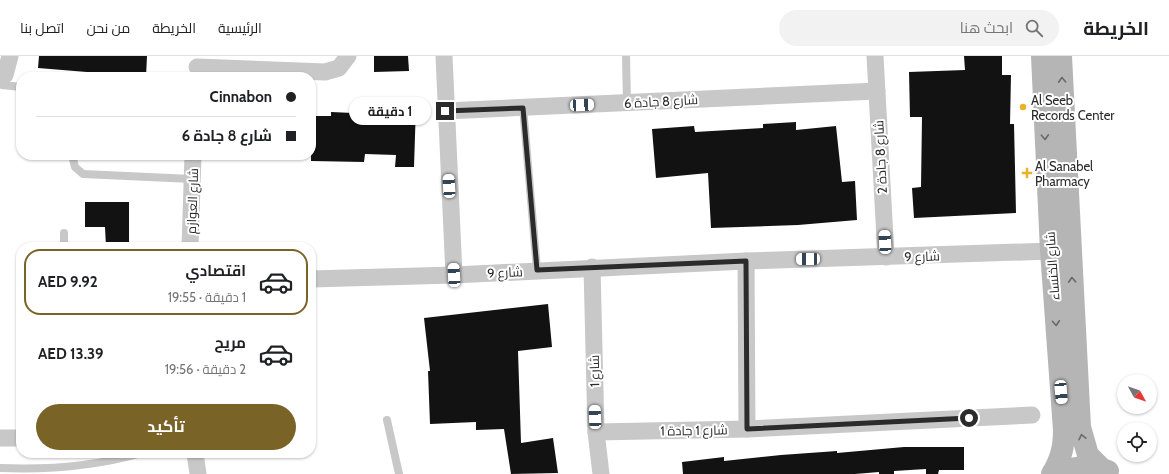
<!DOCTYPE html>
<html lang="ar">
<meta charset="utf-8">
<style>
body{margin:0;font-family:Cabin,Cairo,sans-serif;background:#f2f2f2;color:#202124;direction:rtl;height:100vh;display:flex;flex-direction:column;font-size:15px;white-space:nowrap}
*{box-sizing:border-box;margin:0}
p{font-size:13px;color:#757577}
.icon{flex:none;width:22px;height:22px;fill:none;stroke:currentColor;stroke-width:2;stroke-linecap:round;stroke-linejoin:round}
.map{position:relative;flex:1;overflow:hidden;direction:ltr}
.details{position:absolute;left:16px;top:186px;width:300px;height:216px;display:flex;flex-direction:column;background:#fff;border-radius:16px;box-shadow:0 1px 3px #0004;direction:rtl}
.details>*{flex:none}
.top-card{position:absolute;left:16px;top:16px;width:300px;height:88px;border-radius:16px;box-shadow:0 1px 3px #0004;direction:rtl;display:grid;align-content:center;height:88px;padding:0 20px;background:#fff}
.needle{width:26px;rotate:130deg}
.fabs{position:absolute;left:1117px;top:318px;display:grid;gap:8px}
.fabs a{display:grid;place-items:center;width:40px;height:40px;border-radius:50%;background:#fff;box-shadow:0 1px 3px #0004;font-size:20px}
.end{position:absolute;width:18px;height:18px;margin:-9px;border:5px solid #2b2b2b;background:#fff;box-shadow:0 0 0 2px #fff}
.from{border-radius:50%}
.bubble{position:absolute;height:28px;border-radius:14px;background:#fff;box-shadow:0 1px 3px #0004;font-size:13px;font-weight:700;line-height:28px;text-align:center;direction:rtl}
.car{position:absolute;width:12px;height:24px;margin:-12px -6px;border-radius:5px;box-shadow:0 0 3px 1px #0007;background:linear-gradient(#fff 24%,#345 0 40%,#fff 0 76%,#345 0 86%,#fff 0)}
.top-card b{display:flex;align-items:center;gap:14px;height:38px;font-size:15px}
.top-card b+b{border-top:1px solid #e0e0e0}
.top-card i{width:10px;height:10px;background:#202124}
ul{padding:7px 0 0;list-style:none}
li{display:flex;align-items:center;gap:12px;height:66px;margin:0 8px 6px;padding:0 12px;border:2px solid transparent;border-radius:16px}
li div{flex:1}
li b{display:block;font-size:15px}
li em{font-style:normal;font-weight:700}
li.selected{border-color:#7a6326}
li>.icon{width:36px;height:36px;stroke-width:1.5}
.action{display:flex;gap:8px;margin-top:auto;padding:8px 20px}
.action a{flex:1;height:46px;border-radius:24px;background:#7a6326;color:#fff;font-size:16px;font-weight:700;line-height:46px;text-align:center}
header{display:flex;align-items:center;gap:24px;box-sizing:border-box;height:56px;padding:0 20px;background:#fff;border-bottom:1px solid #e0e0e0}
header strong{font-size:19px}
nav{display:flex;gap:22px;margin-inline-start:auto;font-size:14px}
.search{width:280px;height:36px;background:#f2f2f2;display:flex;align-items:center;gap:10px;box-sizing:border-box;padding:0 14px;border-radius:22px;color:#757577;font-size:15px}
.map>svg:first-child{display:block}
.building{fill:#121212}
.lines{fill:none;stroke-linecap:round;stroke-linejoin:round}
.lane{stroke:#c8c8c8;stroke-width:8}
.street{stroke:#c8c8c8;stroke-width:17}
.secondary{stroke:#b5b5b5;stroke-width:22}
.oneway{stroke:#696969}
.route{stroke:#2b2b2b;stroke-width:5}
.poi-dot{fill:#e8b328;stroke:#fff;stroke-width:1.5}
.labels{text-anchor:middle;stroke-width:4;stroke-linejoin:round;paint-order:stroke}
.poi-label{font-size:13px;fill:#2b2b2b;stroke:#fff;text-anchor:start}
.street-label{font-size:13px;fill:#2b2b2b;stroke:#fff}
</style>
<header>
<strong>الخريطة</strong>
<div class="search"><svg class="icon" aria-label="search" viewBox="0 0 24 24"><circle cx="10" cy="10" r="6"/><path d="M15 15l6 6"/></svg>ابحث هنا</div>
<nav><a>الرئيسية</a><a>الخريطة</a><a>من نحن</a><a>اتصل بنا</a></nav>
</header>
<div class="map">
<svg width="1169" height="418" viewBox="0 0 1169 418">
<rect width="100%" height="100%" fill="#fff"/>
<g class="building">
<path d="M 39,0 L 147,0 L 146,21 L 99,21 L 99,17 L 38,12 Z"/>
<path d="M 374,0 L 408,0 L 409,15 L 374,16 Z"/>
<path d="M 964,0 L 1002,0 L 1002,19 L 1011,19 L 1010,68 L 1014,68 L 1016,157 L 914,162 L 912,132 L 921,131 L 922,61 L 910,61 L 909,16 L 965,14 Z"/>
<path d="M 398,48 L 416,49 L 414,111 L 395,111 L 396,99 L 365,98 L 364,106 L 311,105 L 311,60 L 331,60 L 331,56 L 397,59 Z"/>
<path d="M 796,66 L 796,74 L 836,70 L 842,126 L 855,125 L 857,164 L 798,169 L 711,172 L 708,117 L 656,122 L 652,73 L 694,70 L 695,76 L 763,72 L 763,68 Z"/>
<path d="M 85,146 L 129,146 L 129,191 L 106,191 L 105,171 L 85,171 Z"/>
<path d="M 548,248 L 552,291 L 518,295 L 521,387 L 553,382 L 558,417 L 511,418 L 504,373 L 476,374 L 476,366 L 430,368 L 428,315 L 430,315 L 424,262 Z"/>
<path d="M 904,391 L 964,391 L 964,414 L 939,414 L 938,418 L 926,418 L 926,413 L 894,415 L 894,418 L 879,418 L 879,416 L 855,418 L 683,418 L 682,406 L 724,401 L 724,405 L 781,399 L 837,395 L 837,397 Z"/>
</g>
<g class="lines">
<g class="lane">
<path d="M 626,0 L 627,47"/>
<path d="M 2,29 L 21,31"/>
<path d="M 523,51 L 537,214"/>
<path d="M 72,99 L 75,111 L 83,118 L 192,123"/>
<path d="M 64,191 L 64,177"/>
<path d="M 387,364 L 399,418"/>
<path d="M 0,412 C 48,414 96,410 142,397"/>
</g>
<g class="street">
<path d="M 444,0 L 454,219"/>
<path d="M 875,0 L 886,201"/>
<path d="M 197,11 L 325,16 L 339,12 L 348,0"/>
<path d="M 0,22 L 5,19 L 10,0"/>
<path d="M 445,55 L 877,35"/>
<path d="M 190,191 L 193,99"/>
<path d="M 746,205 L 747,373"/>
<path d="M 592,211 L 596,376 L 601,418"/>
<path d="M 311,223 L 454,219 L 746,205 L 1051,195"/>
<path d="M 596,376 L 747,373 L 1032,359"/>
<path d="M 0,382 L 21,382"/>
<path d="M 195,397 L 198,418"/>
</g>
<g class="secondary">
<path d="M 1042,0 L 1051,195 L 1064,374 C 1064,391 1061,403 1052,418"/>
<path d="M 1061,0 L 1080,371 L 1088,399 L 1102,413"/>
<path d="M 1053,418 C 1071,411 1089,408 1108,415"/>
</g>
</g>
<defs><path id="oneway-chevron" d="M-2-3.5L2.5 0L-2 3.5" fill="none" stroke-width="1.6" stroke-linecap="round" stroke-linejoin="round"/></defs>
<g class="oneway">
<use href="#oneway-chevron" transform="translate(1062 24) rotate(-93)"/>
<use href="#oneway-chevron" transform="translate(1045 81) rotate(87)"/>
<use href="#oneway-chevron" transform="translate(1072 224) rotate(-93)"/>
<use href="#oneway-chevron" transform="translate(1056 267) rotate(86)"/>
<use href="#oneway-chevron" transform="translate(1082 381) rotate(-103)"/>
</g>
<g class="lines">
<path class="route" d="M 445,55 L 523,52 L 537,214 L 746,205 L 747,373 L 969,362"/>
</g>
<g class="poi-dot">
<circle cx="1023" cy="51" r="4"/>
<path d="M1025 111h4v4h4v4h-4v4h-4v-4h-4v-4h4z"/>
</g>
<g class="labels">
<g class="poi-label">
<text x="1031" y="49">Al Seeb<tspan x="1031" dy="15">Records Center</tspan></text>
<text x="1035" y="115">Al Sanabel<tspan x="1035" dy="15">Pharmacy</tspan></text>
</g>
<g class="street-label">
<text transform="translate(661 45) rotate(-3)" y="5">شارع 8 جادة 6</text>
<text transform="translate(880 101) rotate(-93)" y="5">شارع 8 جادة 2</text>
<text transform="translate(192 145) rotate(-88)" y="5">شارع العوازم</text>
<text transform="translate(922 200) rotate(-2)" y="5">شارع 9</text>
<text transform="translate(1052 210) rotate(-94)" y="5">شارع الخنساء</text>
<text transform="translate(505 216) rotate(-3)" y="5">شارع 9</text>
<text transform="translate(594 315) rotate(-91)" y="5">شارع 1</text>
<text transform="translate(694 374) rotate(-1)" y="5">شارع 1 جادة 1</text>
</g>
</g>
</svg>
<div class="fabs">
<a><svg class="needle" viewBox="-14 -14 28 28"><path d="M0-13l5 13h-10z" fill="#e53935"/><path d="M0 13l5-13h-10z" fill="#757577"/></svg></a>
<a><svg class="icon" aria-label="locate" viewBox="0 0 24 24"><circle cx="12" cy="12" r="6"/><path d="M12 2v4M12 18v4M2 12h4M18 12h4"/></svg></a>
</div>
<i class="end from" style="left:969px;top:362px"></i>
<i class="end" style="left:445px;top:55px"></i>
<div class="bubble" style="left:349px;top:41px;width:82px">1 دقيقة</div>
<i class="car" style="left:582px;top:49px;rotate:87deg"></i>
<i class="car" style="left:449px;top:130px;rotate:357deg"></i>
<i class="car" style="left:885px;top:186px;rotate:357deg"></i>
<i class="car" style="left:808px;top:203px;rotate:269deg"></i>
<i class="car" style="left:454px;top:219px;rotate:357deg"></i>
<i class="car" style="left:1061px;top:336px;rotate:175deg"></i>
<i class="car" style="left:595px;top:361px;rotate:358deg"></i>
<div class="top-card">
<b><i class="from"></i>Cinnabon</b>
<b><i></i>شارع 8 جادة 6</b>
</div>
<section class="details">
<ul>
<li class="selected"><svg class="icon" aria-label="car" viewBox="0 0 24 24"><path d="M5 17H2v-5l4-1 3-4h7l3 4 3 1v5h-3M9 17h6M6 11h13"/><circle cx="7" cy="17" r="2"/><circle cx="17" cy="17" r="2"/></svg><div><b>اقتصادي</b><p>1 دقيقة · 19:55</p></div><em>AED 9.92</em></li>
<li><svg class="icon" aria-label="car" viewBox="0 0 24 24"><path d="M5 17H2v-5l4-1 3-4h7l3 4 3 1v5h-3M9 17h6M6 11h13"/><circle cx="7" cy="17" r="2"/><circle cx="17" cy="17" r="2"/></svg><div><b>مريح</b><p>2 دقيقة · 19:56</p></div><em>AED 13.39</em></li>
</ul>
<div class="action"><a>تأكيد</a></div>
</section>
</div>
